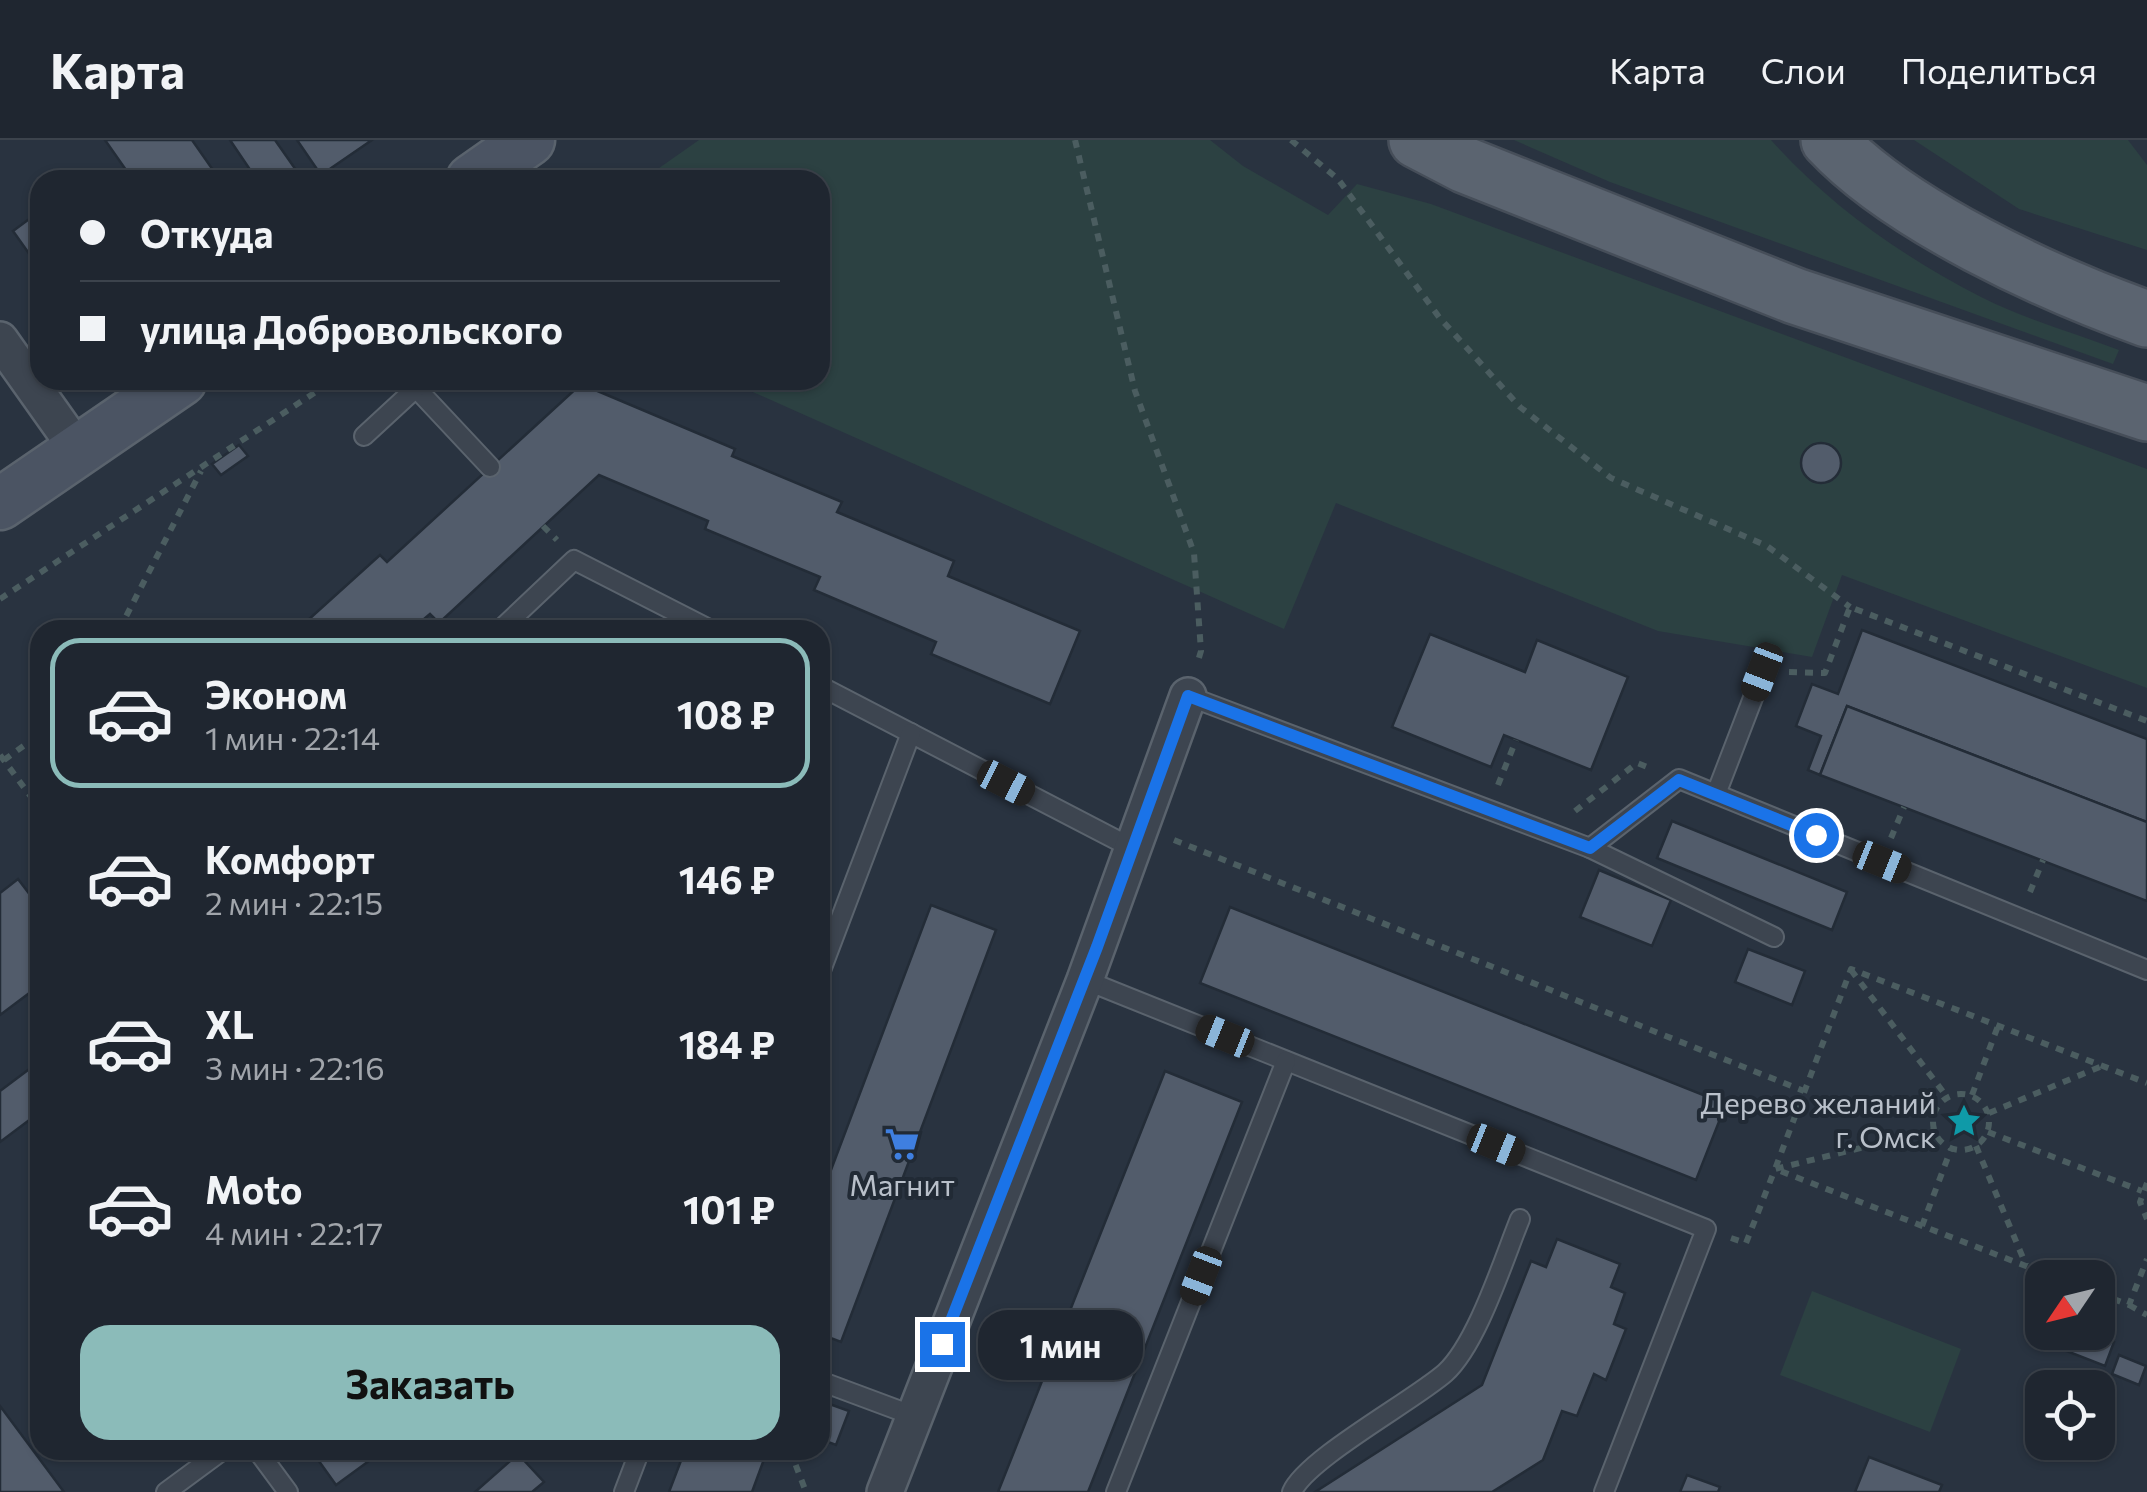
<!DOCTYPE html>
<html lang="ru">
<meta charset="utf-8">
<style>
body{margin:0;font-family:Commissioner,sans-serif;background:#2c323c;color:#f1f3f6;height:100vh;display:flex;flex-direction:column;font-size:38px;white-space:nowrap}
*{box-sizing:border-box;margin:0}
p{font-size:32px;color:#a1a5ab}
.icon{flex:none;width:55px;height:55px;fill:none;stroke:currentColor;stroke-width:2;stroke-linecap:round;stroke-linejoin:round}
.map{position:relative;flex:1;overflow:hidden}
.panel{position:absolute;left:30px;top:480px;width:800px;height:840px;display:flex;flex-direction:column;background:#1f2630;border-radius:30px;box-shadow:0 2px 8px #0004,0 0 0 2px #3c434c}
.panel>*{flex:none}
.guide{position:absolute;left:30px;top:30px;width:800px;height:220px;border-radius:30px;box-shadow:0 2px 8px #0004,0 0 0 2px #3c434c;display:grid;align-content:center;height:220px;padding:0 50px;background:#1f2630}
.needle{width:65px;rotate:235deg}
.tools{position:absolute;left:2025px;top:1120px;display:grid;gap:20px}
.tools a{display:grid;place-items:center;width:90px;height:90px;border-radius:20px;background:#1f2630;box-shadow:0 2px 8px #0004,0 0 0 2px #3c434c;font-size:50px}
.end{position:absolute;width:45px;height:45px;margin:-22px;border:12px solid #1a73e8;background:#fff;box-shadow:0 0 0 5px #fff}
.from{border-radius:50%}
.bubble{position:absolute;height:70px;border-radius:30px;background:#1f2630;box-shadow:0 2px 8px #0004,0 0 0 2px #3c434c;font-size:32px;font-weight:700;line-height:70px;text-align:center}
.car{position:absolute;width:30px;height:60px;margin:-30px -15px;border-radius:12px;box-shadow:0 0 8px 2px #0007;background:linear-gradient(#222 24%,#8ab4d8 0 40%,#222 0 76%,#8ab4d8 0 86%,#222 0)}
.guide b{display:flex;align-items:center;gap:35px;height:95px;font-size:38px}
.guide b+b{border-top:2px solid #3c434c}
.guide i{width:25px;height:25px;background:#f1f3f6}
ul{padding:18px 0 0;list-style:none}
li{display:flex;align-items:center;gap:30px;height:150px;margin:0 20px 15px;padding:0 30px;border:5px solid transparent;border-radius:30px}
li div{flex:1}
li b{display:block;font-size:38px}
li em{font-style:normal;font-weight:700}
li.on{border-color:#8bbbb9}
li>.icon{width:90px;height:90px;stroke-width:1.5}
.action{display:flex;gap:20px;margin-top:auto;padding:20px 50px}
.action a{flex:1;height:115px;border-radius:30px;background:#8bbbb9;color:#111;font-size:40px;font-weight:700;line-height:115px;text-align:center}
header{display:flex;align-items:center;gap:60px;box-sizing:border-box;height:140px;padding:0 50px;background:#1f2630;border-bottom:2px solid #3c434c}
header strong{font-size:48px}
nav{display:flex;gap:55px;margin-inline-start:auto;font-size:35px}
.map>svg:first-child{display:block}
.green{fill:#2c4142}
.building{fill:#525c6b;stroke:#232c37;stroke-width:2.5}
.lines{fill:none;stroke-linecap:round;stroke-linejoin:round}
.service-casing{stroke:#5a636d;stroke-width:22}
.minor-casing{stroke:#5a636d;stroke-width:40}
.secondary-casing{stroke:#5a636d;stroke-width:55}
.primary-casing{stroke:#464e59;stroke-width:60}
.path{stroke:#4b5d60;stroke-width:6;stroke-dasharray:8 8;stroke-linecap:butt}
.service{stroke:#3d4550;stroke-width:18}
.minor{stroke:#3d4550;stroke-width:35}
.secondary{stroke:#4b5463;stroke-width:50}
.primary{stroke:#5b6470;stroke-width:55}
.route{stroke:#1a73e8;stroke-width:12}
.labels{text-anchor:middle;stroke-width:8;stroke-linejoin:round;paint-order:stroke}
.poi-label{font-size:30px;fill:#b9c0ca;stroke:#212a35;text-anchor:end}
</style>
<header>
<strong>Карта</strong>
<nav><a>Карта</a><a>Слои</a><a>Поделиться</a></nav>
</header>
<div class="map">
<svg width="2147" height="1352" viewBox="0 0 2147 1352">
<rect width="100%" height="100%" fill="#293340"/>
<g class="green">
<path d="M 699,0 L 1210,0 L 1243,26 L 1328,75 L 1357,44 L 1431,64 L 2147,329 L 2147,548 L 1842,435 L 1812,517 L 1658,491 L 1336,363 L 1284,489 L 726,240 L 820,240 L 820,40 L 642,40 Z"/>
<path d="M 1514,0 L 1771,0 C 1829,65 1903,117 1981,157 C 2024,179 2074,193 2119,210 L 2113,224 L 1610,42 Z"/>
<path d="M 1914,0 L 2128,0 L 2147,25 L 2147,110 L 2019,69 Z"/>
<path d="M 1812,1151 L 1961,1209 L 1930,1292 L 1780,1235 Z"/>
</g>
<g class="building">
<path d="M 105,0 L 192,0 L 220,40 L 133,40 Z"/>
<path d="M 230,0 L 275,0 L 303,40 L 257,40 Z"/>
<path d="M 297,0 L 372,0 L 321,35 Z"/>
<path d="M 40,71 L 40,129 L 13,91 Z"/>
<path d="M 581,244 L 735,309 L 732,316 L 842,362 L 837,372 L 954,421 L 948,436 L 1080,491 L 1050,564 L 931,514 L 936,502 L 814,450 L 820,437 L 705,389 L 708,381 L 599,335 L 439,483 L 430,474 L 411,490 L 297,490 L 380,415 L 387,422 Z"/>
<circle cx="1821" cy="323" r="20"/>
<path d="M 239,305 L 248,316 L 221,335 L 212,324 Z"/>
<path d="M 1862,490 L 2147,599 L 2147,682 L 1847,566 L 1820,635 L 1808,630 L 1821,596 L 1796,586 L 1812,544 L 1838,554 Z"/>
<path d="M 1430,494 L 1525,532 L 1537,500 L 1628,537 L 1591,630 L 1504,595 L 1491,627 L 1392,587 Z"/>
<path d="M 1847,566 L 2147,682 L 2147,761 L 1820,635 Z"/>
<path d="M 1672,681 L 1847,752 L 1832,790 L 1657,718 Z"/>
<path d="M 1599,730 L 1671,760 L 1652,806 L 1580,777 Z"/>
<path d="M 18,739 L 40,768 L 40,845 L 0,875 L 0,753 Z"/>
<path d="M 931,765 L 996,790 L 841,1202 L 820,1194 L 820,1059 Z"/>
<path d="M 1230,767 L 1726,964 L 1696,1040 L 1200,843 Z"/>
<path d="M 1748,809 L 1805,831 L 1792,865 L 1735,842 Z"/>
<path d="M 40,921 L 40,972 L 0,1002 L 0,951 Z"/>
<path d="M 1165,931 L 1242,962 L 1088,1352 L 998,1352 Z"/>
<path d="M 1557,1099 L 1620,1124 L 1611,1147 L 1625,1153 L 1614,1184 L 1626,1189 L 1606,1240 L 1594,1234 L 1577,1276 L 1562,1271 L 1543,1320 L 1492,1352 L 1315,1352 L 1482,1245 L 1531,1121 L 1546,1127 Z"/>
<path d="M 2098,1181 L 2108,1185 L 2103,1197 L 2114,1202 L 2105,1226 L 2046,1203 L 2050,1192 L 2098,1192 Z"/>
<path d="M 2119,1215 L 2146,1226 L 2139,1245 L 2112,1234 Z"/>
<path d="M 824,1262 L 849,1271 L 836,1305 L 820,1299 L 820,1274 Z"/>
<path d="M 0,1266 L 64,1352 L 0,1352 Z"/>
<path d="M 311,1310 L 384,1310 L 336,1345 Z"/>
<path d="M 685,1310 L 754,1310 L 766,1314 L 752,1352 L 669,1352 Z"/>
<path d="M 518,1314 L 544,1342 L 532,1352 L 475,1352 Z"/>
<path d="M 1869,1317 L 1942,1345 L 1939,1352 L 1855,1352 Z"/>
<path d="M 1687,1335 L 1720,1347 L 1718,1352 L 1680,1352 Z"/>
</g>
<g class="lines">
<g class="service-casing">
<g id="service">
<path d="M 416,248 L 490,327"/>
<path d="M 364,296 L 416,248 L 417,240"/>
<path d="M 500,490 L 574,420 L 711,490"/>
<path d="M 820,546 L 1134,709"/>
<path d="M 1188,556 L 1590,708 L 1679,639 L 2147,830"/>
<path d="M 1716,654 L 1763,532"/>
<path d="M 1590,708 L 1774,797"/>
<path d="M 820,833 L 911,593"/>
<path d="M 1085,840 L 1706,1089 L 1604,1352"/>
<path d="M 820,1241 L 914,1276"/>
<path d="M 257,1310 L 288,1352"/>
<path d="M 166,1352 L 223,1310"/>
<path d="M 624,1352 L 640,1310"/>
<path d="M 1116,1352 L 1286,921"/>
<path d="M 1292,1352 C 1306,1319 1413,1261 1445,1233 C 1477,1204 1503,1121 1520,1079"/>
</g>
</g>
<g class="minor-casing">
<g id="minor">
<path d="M 0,200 L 78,310"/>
<path d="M 885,1352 L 1085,840 L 1188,556"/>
</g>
</g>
<g class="secondary-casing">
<g id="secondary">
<path d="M 472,40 L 529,0"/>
<path d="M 0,364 L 181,240"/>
</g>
</g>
<g class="primary-casing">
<g id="primary">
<path d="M 1417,0 L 1465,25 L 1795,156 L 2147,273"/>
<path d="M 1829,0 C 1900,76 2049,144 2147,179"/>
</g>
</g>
<g class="path">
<path d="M 1075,0 L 1135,251 L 1194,413 L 1201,511 L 1198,521"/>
<path d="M 1291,0 L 1338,39 L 1439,177 L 1520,267 L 1611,338 L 1767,406 L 1850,467"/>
<path d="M 543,386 L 557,400"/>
<path d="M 0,459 L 334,240"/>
<path d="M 119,490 L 201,331"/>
<path d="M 1789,532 L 1825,533 L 1850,467 L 2147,581"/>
<path d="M 0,615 L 40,669"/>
<path d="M 4,620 L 40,594"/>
<path d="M 1498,645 L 1516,600"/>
<path d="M 1575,671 L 1637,623 L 1650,628"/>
<path d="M 1891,698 L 1904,667"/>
<path d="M 1174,700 L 1804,951"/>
<path d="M 2030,752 L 2043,720"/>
<path d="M 1851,830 L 1947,957"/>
<circle cx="1961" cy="982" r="28"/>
<path d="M 1972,955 L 1998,886"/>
<path d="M 1989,973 L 2102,926"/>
<path d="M 1988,992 L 2142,1051"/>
<path d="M 1976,1006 L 2026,1125"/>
<path d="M 2147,1043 L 2140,1062 L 2147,1079"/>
<path d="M 1922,1086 L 1951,1009"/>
<path d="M 1731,1098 L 1746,1103 L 1775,1029 L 1934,990"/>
<path d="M 2057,1138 L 1775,1029 L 1851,829 L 2147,943"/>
<path d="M 2098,1153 L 2129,1165 L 2147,1119"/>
<path d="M 2129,1165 L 2147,1175"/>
<path d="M 790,1310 L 806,1352"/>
</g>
<use href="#service" class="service"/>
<use href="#minor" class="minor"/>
<use href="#secondary" class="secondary"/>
<use href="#primary" class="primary"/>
</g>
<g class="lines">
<path class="route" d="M 942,1204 L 1097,807 L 1188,556 L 1590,708 L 1679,640 L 1816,695"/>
</g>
<defs>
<g id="sight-bare" transform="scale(2.7)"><path d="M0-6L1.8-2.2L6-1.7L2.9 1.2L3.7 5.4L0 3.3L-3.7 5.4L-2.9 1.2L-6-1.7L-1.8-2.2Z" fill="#0f9aa8" stroke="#212a35" stroke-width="2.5" paint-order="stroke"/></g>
<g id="supermarket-bare" transform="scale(2.7)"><path d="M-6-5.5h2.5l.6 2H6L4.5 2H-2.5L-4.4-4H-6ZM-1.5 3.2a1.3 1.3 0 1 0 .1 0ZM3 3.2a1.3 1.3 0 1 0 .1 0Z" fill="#3f7fe0" stroke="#212a35" stroke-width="2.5" paint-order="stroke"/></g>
</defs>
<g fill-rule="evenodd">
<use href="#sight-bare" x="1964" y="981"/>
<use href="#supermarket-bare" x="902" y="1004"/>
</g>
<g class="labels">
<g class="poi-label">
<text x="1936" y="974">Дерево желаний<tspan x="1936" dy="34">г. Омск</tspan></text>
<text x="902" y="1056" text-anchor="middle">Магнит</text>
</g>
</g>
</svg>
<div class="tools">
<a><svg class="needle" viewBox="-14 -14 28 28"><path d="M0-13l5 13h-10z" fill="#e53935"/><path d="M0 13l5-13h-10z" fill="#a1a5ab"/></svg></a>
<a><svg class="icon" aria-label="locate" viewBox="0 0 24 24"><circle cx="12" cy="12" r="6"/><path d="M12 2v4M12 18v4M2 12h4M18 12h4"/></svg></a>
</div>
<i class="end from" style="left:1816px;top:695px"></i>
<i class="end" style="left:942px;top:1204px"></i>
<div class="bubble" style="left:978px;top:1170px;width:165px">1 мин</div>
<i class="car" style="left:1762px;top:532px;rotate:201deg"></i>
<i class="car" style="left:1006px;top:643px;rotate:117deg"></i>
<i class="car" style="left:1882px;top:722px;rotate:112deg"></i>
<i class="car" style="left:1225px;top:896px;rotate:292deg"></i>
<i class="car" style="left:1496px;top:1005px;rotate:112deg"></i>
<i class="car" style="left:1201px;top:1136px;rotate:201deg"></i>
<div class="guide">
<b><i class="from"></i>Откуда</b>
<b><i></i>улица Добровольского</b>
</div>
<section class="panel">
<ul>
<li class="on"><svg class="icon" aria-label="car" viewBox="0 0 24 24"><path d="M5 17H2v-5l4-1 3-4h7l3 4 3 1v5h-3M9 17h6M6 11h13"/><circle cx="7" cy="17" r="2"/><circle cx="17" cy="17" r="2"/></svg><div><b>Эконом</b><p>1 мин · 22:14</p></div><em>108 ₽</em></li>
<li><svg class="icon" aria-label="car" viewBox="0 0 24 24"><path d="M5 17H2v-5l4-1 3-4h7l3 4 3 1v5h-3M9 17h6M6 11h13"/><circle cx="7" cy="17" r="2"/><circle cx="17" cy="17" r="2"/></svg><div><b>Комфорт</b><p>2 мин · 22:15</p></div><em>146 ₽</em></li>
<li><svg class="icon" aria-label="car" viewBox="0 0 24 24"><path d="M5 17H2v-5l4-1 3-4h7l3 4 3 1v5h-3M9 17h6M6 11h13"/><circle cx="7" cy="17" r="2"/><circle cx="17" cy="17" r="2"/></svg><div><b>XL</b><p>3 мин · 22:16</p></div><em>184 ₽</em></li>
<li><svg class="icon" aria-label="car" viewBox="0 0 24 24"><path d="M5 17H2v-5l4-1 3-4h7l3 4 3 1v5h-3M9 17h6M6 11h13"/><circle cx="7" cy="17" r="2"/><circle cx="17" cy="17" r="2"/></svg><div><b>Moto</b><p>4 мин · 22:17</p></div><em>101 ₽</em></li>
</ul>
<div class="action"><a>Заказать</a></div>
</section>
</div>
